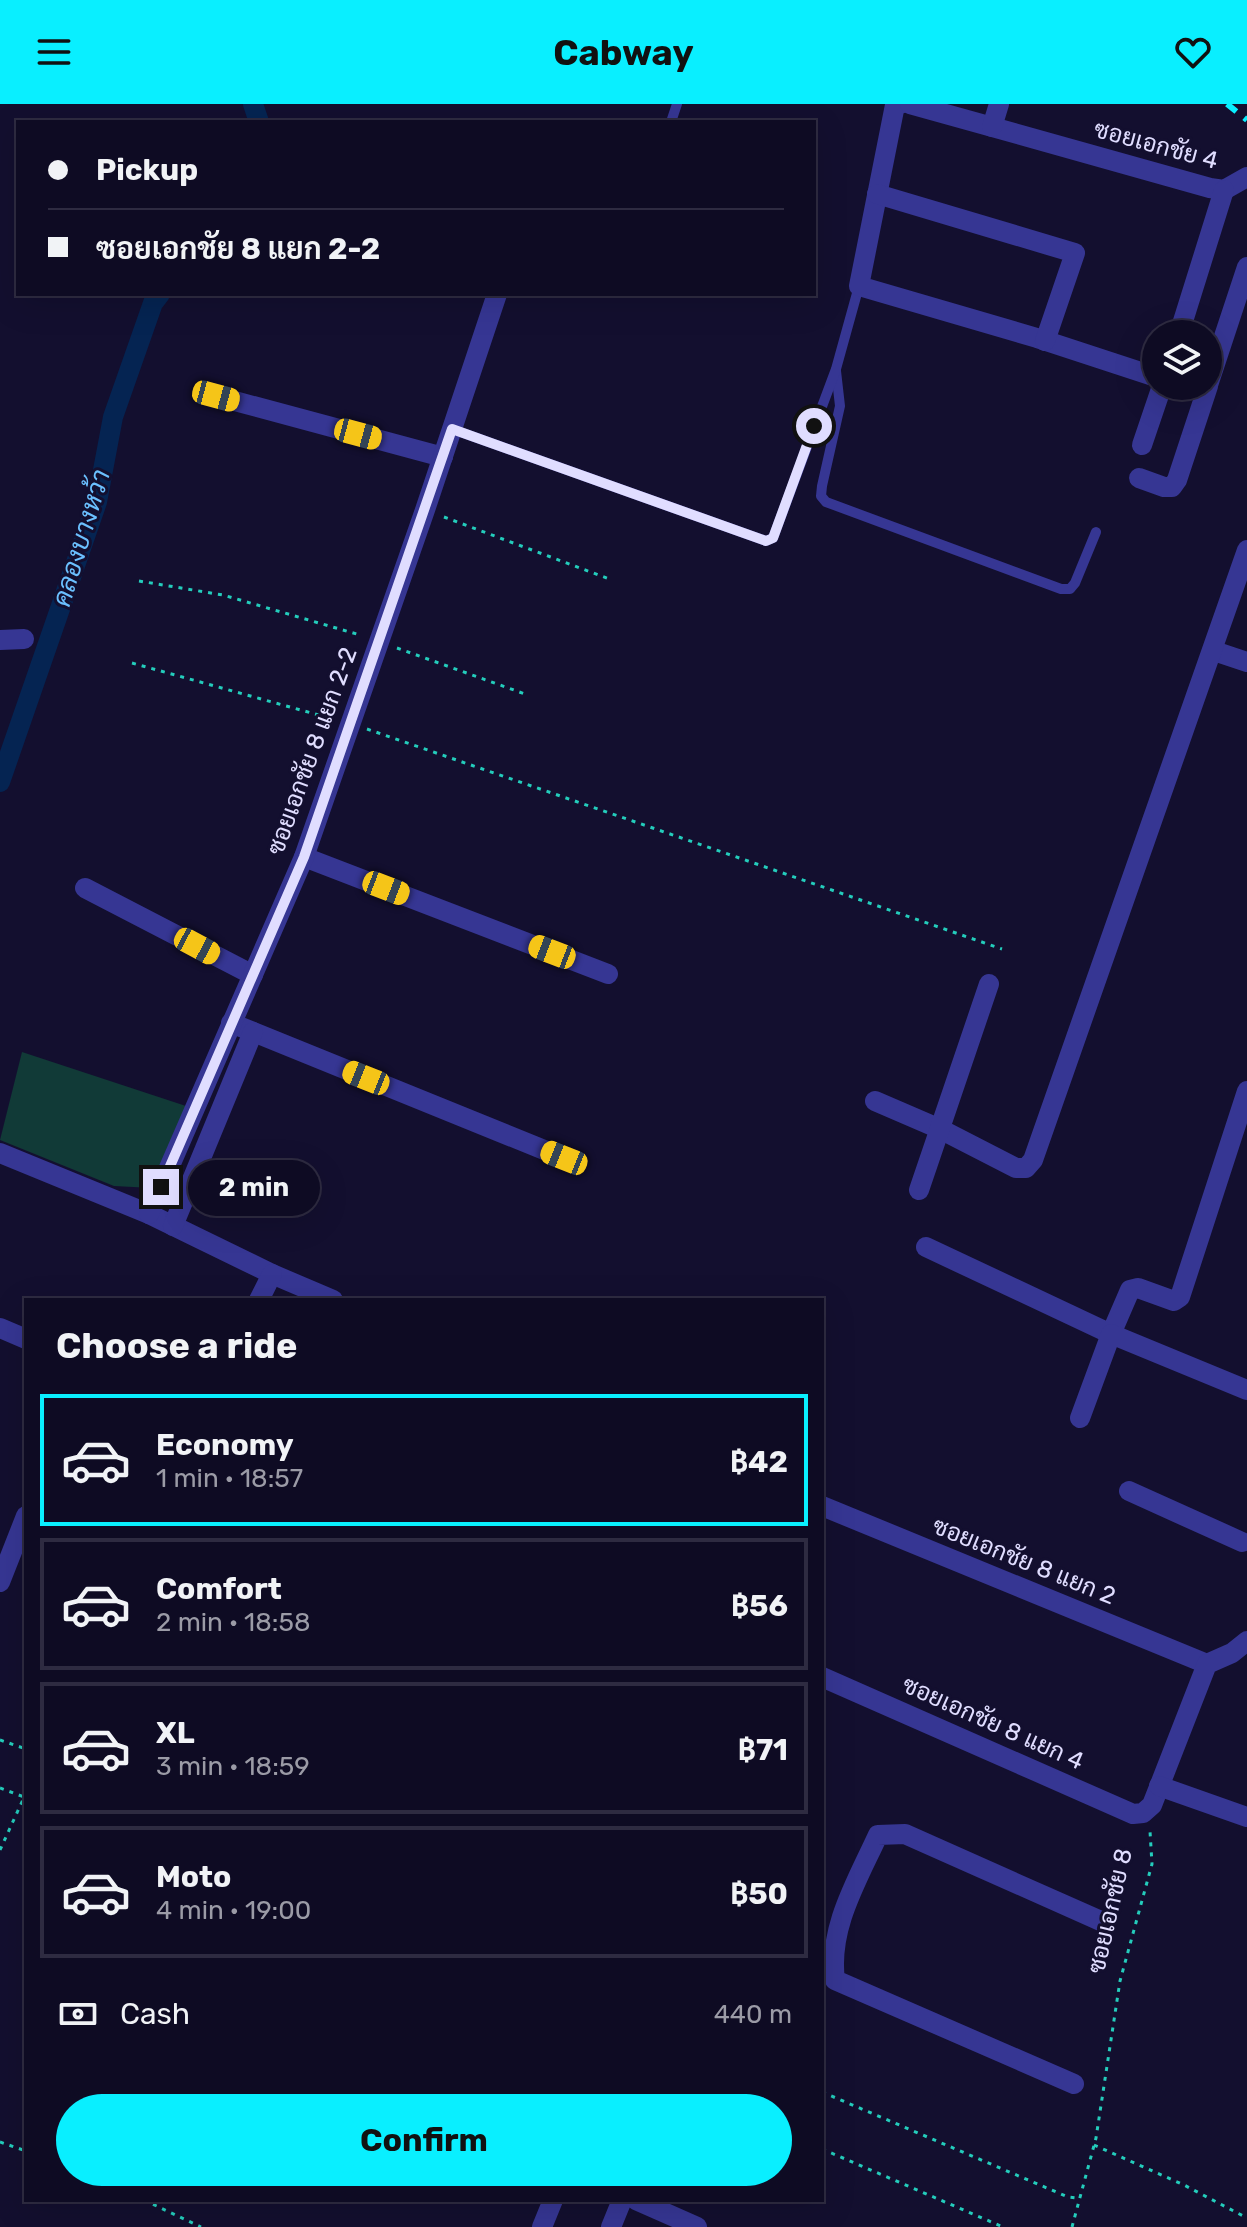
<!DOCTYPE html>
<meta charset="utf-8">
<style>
body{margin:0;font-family:Rubik,Sarabun,sans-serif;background:#1c1930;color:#f1f3f6;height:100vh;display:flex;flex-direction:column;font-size:30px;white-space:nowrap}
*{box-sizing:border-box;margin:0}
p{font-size:26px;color:#9b9ba6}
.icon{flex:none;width:44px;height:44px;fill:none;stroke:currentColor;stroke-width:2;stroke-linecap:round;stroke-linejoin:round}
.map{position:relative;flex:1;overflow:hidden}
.sheet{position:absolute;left:24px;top:1194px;width:800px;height:904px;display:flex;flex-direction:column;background:#0e0b23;border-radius:0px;box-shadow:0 8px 32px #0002,0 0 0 2px #2e2b41}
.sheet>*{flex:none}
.top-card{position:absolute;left:16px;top:16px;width:800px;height:176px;border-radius:0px;box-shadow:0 8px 32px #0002,0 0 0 2px #2e2b41;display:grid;align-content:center;height:176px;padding:0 32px;background:#0e0b23}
.fabs{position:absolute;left:1142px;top:216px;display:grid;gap:16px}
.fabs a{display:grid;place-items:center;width:80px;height:80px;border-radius:50%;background:#0e0b23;box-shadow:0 8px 32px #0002,0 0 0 2px #2e2b41;font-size:40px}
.end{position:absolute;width:36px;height:36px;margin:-18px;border:10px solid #e0ddff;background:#111;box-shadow:0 0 0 4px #111}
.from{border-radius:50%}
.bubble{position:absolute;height:56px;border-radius:28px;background:#0e0b23;box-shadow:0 8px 32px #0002,0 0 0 2px #2e2b41;font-size:26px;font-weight:700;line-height:56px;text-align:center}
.car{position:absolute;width:24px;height:48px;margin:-24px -12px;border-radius:10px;box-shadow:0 0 6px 2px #0007;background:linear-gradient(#f5c518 24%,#345 0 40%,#f5c518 0 76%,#345 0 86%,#f5c518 0)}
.top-card b{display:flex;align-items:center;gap:28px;height:76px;font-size:30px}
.top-card b+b{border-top:2px solid #2e2b41}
.top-card i{width:20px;height:20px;background:#f1f3f6}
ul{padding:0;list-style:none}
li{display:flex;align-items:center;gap:24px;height:132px;margin:0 16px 12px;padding:0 16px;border:4px solid #2e2b41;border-radius:0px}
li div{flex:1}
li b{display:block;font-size:30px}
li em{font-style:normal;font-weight:700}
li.selected{border-color:#09efff}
li>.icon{width:72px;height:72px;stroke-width:1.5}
h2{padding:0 32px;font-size:36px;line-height:96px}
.pay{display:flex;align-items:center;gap:20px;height:88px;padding:0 32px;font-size:30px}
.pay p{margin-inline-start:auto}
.primary-button{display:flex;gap:16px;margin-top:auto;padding:16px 32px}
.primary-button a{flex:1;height:92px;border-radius:48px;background:#09efff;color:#111;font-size:32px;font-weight:700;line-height:92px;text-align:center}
header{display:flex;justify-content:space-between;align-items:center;height:104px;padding:0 32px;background:#09efff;color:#111;font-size:36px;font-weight:700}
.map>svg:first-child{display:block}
.green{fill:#113a37}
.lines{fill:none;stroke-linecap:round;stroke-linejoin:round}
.canal{stroke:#052452;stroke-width:20}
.path{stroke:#24cdbc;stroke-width:3;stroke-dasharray:4 6;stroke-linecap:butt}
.lane{stroke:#363693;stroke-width:10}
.street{stroke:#363693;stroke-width:20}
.rail{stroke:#09efff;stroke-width:6;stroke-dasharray:12 10;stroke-linecap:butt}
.route{stroke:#e0ddff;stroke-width:10}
.labels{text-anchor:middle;stroke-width:6;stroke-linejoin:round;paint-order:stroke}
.street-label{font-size:24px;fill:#e0ddff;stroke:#130f2f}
.water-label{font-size:26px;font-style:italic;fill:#6bc0ff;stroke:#130f2f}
</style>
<header><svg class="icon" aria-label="menu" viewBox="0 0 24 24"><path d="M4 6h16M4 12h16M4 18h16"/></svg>Cabway<svg class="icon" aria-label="heart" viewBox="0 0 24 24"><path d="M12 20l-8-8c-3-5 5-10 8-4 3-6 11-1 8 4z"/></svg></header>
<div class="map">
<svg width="1247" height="2123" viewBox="0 0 1247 2123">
<rect width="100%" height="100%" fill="#130f2f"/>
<path class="green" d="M 22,948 L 192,1004 L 152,1084 L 114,1082 L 0,1036 Z"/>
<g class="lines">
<g class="canal">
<path d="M 253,0 L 259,18"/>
<path d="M 0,678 L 97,398 L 113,313 L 153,199 L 160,190"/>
</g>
<g class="path">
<path d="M 444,413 L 612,476"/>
<path d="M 139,477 L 223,491 L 360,531"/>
<path d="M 397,544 L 525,590"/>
<path d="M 132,559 L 333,615"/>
<path d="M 367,625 L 1002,845"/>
<path d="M 0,1636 L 26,1645"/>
<path d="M 0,1684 L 24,1693"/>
<path d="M 0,1746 L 26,1689"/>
<path d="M 822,1988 L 1068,2093 L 1077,2094"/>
<path d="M 0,2038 L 26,2047"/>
<path d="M 1094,2041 L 1184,2081 L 1247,2114"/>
<path d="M 822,2045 L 1003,2123"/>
<path d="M 144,2096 L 201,2123"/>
<path d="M 1072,2123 L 1096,2034 L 1120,1877 L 1152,1760 L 1150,1727"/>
</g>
<g class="lane">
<path d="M 671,18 L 677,0"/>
<path d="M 836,267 L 840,302 L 822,382 L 821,392 L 826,398 L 1061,485 L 1070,485 L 1075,479 L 1096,428"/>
<path d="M 452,325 L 766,437 L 773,434 L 836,265 L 859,182"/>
</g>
<g class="street">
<path d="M 901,0 L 895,1 L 859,182 L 1037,234 L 1156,273"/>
<path d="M 910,0 L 1210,84 L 1224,86 L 1247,73"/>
<path d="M 992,23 L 999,0"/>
<path d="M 877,90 L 1075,149 L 1045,237"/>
<path d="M 1179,230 L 1224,86"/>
<path d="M 1208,281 L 1247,163"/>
<path d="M 216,292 L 443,353"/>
<path d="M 1142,341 L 1162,282"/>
<path d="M 1139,374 L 1164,383 L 1172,383 L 1177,376 L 1208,282"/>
<path d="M 0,536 L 24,535"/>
<path d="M 1214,547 L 1247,558"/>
<path d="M 304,753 L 608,870"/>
<path d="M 85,784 L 253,871"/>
<path d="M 231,919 L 564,1054"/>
<path d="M 875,997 L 940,1025 L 1016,1064 L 1026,1064 L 1033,1056 L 1247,446"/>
<path d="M 0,1049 L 149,1110 L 272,1170 L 333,1196"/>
<path d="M 919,1086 L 989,880"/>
<path d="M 149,1110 L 304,753 L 425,406 L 497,190"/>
<path d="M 173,1122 L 253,928"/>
<path d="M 926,1143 L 1111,1230 L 1130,1186 L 1138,1184 L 1174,1197 L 1180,1193 L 1247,987"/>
<path d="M 259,1196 L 272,1170"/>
<path d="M 0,1224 L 26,1235"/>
<path d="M 1080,1314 L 1111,1230 L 1247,1286"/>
<path d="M 1129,1387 L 1242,1438"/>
<path d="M 822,1402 L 1207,1560"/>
<path d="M 0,1478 L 26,1412"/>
<path d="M 822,1573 L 1133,1710 L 1143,1709 L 1152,1701 L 1207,1560 L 1232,1549 L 1247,1537"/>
<path d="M 1159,1682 L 1247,1713"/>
<path d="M 1074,1980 L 835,1876 C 828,1824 857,1777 878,1731 L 905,1730 L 1103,1818"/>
<path d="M 636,2096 L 697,2123"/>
<path d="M 542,2123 L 553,2096"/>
<path d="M 611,2123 L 622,2096"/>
</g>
<path class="rail" d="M 1227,0 L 1247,16"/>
</g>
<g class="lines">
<path class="route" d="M 161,1083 L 304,753 L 452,325 L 766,437 L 773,434 L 814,322"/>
</g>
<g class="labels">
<g class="street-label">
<text transform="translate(1156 41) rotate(15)" y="8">ซอยเอกชัย 4</text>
<text transform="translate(312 647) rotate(-70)" y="8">ซอยเอกชัย 8 แยก 2-2</text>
<text transform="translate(1024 1457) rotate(22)" y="8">ซอยเอกชัย 8 แยก 2</text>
<text transform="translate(993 1619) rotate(24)" y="8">ซอยเอกชัย 8 แยก 4</text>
<text transform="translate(1110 1807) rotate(-77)" y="8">ซอยเอกชัย 8</text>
</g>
<g class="water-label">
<text transform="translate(81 434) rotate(-73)" y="9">คลองบางหว้า</text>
</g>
</g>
</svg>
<div class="fabs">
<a><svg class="icon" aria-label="layers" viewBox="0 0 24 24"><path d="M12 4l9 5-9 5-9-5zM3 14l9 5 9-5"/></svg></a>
</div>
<i class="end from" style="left:814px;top:322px"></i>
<i class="end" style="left:161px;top:1083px"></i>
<div class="bubble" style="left:188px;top:1056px;width:132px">2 min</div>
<i class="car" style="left:216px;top:292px;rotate:105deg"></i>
<i class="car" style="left:358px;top:330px;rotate:105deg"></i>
<i class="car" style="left:386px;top:784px;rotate:111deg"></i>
<i class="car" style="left:197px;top:842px;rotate:118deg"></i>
<i class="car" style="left:552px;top:848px;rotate:291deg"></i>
<i class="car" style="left:366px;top:974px;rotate:292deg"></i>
<i class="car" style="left:564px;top:1054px;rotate:292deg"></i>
<div class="top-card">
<b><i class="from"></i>Pickup</b>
<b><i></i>ซอยเอกชัย 8 แยก 2-2</b>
</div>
<section class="sheet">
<h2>Choose a ride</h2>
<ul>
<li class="selected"><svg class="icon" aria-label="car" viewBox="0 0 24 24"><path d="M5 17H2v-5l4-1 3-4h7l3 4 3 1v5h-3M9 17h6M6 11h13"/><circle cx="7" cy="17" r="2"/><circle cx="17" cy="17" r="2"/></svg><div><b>Economy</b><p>1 min · 18:57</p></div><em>฿42</em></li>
<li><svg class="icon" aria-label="car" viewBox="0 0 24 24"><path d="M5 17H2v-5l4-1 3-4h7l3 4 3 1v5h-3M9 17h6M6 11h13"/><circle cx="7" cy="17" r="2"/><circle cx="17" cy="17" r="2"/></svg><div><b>Comfort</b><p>2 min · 18:58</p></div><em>฿56</em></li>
<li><svg class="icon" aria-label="car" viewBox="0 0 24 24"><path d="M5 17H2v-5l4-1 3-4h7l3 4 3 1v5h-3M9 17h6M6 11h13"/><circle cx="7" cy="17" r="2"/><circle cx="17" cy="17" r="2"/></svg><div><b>XL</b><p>3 min · 18:59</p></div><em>฿71</em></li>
<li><svg class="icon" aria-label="car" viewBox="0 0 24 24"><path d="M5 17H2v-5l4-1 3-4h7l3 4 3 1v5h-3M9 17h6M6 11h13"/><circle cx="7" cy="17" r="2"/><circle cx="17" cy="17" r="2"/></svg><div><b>Moto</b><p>4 min · 19:00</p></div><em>฿50</em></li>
</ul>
<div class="pay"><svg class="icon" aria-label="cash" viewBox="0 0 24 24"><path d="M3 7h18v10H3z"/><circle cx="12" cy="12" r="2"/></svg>Cash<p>440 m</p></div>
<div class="primary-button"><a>Confirm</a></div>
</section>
</div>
